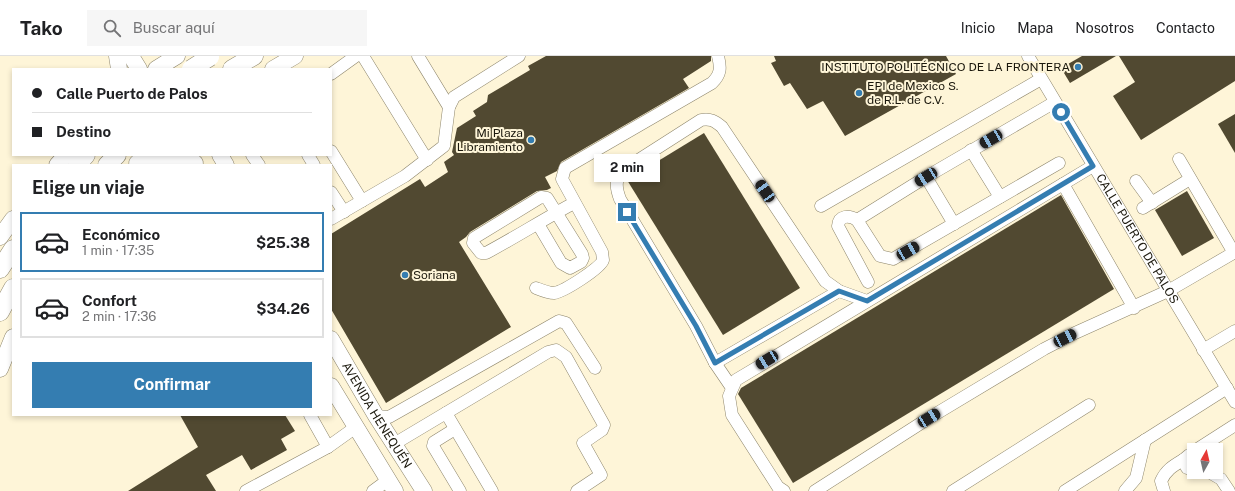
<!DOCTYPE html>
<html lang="es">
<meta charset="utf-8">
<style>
body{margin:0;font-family:"Public Sans",sans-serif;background:#f6f6f6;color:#202124;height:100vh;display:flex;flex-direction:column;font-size:15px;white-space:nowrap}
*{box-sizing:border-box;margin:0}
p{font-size:13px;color:#757577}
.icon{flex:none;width:22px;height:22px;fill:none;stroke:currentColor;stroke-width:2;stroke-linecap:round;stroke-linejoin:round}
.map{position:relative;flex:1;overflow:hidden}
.side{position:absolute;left:12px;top:108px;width:320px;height:252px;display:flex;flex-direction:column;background:#fff;border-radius:0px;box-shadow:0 2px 6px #0003}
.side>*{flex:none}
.hud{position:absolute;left:12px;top:12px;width:320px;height:88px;border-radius:0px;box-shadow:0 2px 6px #0003;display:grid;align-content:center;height:88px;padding:0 20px;background:#fff}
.needle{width:26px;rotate:8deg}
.buttons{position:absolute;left:1187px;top:387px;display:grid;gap:8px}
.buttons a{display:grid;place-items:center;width:36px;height:36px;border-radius:0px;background:#fff;box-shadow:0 2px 6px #0003;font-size:20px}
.end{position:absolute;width:18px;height:18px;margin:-9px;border:5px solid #347db1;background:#fff;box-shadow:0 0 0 2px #fff}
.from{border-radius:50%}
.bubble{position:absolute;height:28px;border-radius:0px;background:#fff;box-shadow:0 2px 6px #0003;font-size:13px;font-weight:700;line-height:28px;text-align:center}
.car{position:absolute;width:12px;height:24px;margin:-12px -6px;border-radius:5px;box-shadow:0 0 3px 1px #0007;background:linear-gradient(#222 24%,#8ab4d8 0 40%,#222 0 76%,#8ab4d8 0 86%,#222 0)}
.hud b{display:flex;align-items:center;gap:14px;height:38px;font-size:15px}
.hud b+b{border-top:1px solid #e0e0e0}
.hud i{width:10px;height:10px;background:#202124}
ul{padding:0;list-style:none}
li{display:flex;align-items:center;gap:12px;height:60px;margin:0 8px 6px;padding:0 12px;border:2px solid #e0e0e0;border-radius:0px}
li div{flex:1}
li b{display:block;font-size:15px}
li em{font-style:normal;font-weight:700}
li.active{border-color:#347db1}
li>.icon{width:36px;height:36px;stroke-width:1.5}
h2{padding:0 20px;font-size:18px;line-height:48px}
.button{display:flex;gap:8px;margin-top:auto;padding:8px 20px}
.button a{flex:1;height:46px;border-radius:0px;background:#347db1;color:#fff;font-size:16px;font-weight:700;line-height:46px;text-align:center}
header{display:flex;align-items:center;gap:24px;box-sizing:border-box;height:56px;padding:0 20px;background:#fff;border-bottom:1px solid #e0e0e0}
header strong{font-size:19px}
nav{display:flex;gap:22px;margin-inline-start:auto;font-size:14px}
.search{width:280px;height:36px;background:#f6f6f6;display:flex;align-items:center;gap:10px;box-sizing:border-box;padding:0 14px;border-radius:0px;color:#757577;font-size:15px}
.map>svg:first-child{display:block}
.building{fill:#514931}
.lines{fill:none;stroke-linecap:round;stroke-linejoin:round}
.minor-casing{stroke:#8d856b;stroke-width:13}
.major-casing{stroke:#8d856b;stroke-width:17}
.highway-casing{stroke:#8d856b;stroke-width:19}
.minor{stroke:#fff;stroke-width:12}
.major{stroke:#fff;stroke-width:16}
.highway{stroke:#fff;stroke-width:18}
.highway-bridge-casing{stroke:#8d856b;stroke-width:19;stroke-linecap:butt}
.highway-bridge{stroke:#fff;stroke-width:18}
.route{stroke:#347db1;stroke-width:5}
.poi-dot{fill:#347db1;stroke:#fef5d8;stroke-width:1.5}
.labels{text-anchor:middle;stroke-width:4;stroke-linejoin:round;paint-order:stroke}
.poi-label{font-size:12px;fill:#1b180d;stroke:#fef5d8;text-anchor:end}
.street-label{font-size:12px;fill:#1b180d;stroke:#fef5d8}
</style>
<header>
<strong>Tako</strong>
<div class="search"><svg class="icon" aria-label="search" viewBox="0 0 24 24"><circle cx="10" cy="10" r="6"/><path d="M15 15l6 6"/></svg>Buscar aquí</div>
<nav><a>Inicio</a><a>Mapa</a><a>Nosotros</a><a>Contacto</a></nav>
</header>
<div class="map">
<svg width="1235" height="435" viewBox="0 0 1235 435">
<rect width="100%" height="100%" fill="#fef5d8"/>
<g class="building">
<path d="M 546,0 L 711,0 L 711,5 L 683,23 L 689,32 L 561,106 L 557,115 L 545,121 L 551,132 L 547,134 L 537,135 L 470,176 L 466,181 L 459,186 L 511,271 L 386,347 L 331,253 L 331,178 L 420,123 L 425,131 L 448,116 L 444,106 L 454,99 L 452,96 L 457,72 L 476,60 L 473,55 L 487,46 L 488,39 L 530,14 L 528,10 Z"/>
<path d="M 774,0 L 946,0 L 956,18 L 845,80 L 823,45 L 807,53 L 790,27 L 784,30 L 771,7 L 776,5 Z"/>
<path d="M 1082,0 L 1116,0 L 1070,27 L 1061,12 Z"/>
<path d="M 1119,0 L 1235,0 L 1235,25 L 1141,84 L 1113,40 L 1135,26 Z"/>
<path d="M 1235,58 L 1235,97 L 1218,68 Z"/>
<path d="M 704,77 L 800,232 L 723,279 L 627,124 Z"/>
<path d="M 1187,135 L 1214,182 L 1182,200 L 1155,154 Z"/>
<path d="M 1061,139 L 1114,233 L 793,427 L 738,338 L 741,332 Z"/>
<path d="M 180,359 L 285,359 L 295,375 L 281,383 L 287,394 L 251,414 L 242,399 L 206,419 L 216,435 L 128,435 L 198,391 Z"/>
</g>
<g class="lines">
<g class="minor-casing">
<g id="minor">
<path d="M 363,0 L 427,104"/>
<path d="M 418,0 L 449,51"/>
<path id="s1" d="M 1028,0 L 1235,346"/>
<path d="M 331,18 L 356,0"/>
<path d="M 1055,46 L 926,121 L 857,164 L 880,200 L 893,203 L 1059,107"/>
<path d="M 971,94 L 1000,141"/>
<path d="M 331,95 L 362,145"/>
<path d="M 252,99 L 259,109"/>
<path d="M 308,99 L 314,109"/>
<path d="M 1179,103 L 1234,197"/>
<path d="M 926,121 L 954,168"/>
<path d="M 1136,125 L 1152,147"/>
<path d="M 1063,128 L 1134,252"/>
<path d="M 331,136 L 344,156"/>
<path d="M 821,150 L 1041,23"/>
<path d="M 1143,152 L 1190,123"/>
<path d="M 331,163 L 405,120 L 444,90 L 449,51 L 454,41 L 519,0"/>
<path d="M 857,164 C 849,159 839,159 838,170 L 868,226"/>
<path d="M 538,168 L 561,207 L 570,212 L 581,206 L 583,202 L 582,198 L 547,142 L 541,141 L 474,182 L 473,187 L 481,197 L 486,197 C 516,181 544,163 574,147"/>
<path d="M 536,232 C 541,234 548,237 554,237 C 563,236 601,212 603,204 L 602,196 L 562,123 L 565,112 L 712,27 C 721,18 721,12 718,0"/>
<path d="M 1203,294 L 1235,275"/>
<path d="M 715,307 L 839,235"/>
<path d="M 732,332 L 715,307 L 696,270 L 620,143 C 615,130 615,122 626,112 L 701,64 C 710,62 715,65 722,71 L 825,225 L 839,235 L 867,245"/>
<path d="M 446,357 L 492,435"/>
<path d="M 310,359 L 328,391"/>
<path d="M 376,360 L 389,361 L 559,265 L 566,267 L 595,312"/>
<path d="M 455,373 L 434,386 L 433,390 L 460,435"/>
<path d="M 394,388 L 548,296 L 556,294 L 566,301 L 604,369 L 602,374 L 583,387 L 601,419 L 577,435"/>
<path d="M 1196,394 L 1235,369"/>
<path d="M 1189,399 L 1183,404 L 1187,412 L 1194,413"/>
<path d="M 1209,416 L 1221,423 L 1229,435"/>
<path d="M 246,435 L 328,391 L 356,371"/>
<path d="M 373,435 L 388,424"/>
<path d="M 784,435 L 778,431 L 732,359 L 729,340 L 736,324 L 1093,110"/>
<path d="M 815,435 L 929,362 L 1044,293 L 1075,277 L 1168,235 L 1235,196"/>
<path d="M 953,435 L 1089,349"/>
<path d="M 1065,435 L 1227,332"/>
<path d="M 1125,435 L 1136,422 L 1145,384"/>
<path d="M 1164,435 L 1161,425 C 1166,414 1173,410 1183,404"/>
</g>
</g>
<g class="major-casing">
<g id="major">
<path d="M 117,0 L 119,13"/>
<path d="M 131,0 L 139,13"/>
<path d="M 156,13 L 177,0"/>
<path d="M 273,13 L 295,0"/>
<path d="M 220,99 L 226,109"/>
<path d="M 137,107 L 165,103 L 195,107"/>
<path d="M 57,109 L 66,99"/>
<path d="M 0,181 L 13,163"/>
<path id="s2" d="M 331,283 L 376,360 L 424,435"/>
<path d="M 0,313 L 13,281"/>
<path d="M 331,330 L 395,435"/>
</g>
</g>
<g class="highway-casing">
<g id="highway">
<path d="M 232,13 L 254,0"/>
<path d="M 77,109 L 86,99"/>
<path d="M 107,109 L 117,99"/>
<path d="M 0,213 L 13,193"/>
<path d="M 0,256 L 13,232"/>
</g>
</g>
<use href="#minor" class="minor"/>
<use href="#major" class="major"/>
<use href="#highway" class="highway"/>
<g class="highway-bridge-casing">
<path id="highway-bridge" d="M 191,13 L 210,1"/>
</g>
<use href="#highway-bridge" class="highway-bridge"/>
</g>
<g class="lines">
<path class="route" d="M 627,156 L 696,270 L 715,307 L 839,235 L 867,245 L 1093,110 L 1061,56"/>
</g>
<g class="poi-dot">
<circle cx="1078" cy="11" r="4"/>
<circle cx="859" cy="37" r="4"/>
<circle cx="531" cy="84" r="4"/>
<circle cx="405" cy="219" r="4"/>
</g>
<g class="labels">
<g class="poi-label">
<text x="1070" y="15">INSTITUTO POLITÉCNICO DE LA FRONTERA</text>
<text x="867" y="34" text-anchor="start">EPI de Mexico S.<tspan x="867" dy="14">de R.L. de C.V.</tspan></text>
<text x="523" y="81">Mi Plaza<tspan x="523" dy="14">Libramiento</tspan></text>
<text x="413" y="223" text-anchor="start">Soriana</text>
</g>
<g class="street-label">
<text dy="4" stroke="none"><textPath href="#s1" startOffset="213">CALLE PUERTO DE PALOS</textPath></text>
<text dy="4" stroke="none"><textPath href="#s2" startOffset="89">AVENIDA HENEQUÉN</textPath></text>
</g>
</g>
</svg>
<div class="buttons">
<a><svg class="needle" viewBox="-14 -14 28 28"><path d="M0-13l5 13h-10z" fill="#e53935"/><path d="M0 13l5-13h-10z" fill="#757577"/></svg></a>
</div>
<i class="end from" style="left:1061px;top:56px"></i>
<i class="end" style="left:627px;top:156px"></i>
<div class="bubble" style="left:594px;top:98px;width:66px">2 min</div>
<i class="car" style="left:991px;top:83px;rotate:240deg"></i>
<i class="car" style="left:926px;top:121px;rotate:239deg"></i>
<i class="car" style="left:765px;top:135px;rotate:326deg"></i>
<i class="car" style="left:908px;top:195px;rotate:60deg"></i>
<i class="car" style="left:1065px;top:282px;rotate:63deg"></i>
<i class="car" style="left:767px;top:304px;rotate:239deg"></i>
<i class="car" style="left:929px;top:362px;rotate:59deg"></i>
<div class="hud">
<b><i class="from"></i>Calle Puerto de Palos</b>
<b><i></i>Destino</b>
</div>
<section class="side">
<h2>Elige un viaje</h2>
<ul>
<li class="active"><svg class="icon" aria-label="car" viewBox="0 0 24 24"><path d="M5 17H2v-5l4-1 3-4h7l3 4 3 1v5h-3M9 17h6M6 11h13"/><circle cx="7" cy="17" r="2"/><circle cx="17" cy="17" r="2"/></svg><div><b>Económico</b><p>1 min · 17:35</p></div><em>$25.38</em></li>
<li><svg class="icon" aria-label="car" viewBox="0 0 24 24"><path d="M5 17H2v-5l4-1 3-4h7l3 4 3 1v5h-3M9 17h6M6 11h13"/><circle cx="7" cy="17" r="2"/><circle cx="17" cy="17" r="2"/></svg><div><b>Confort</b><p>2 min · 17:36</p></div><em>$34.26</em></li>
</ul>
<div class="button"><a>Confirmar</a></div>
</section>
</div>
